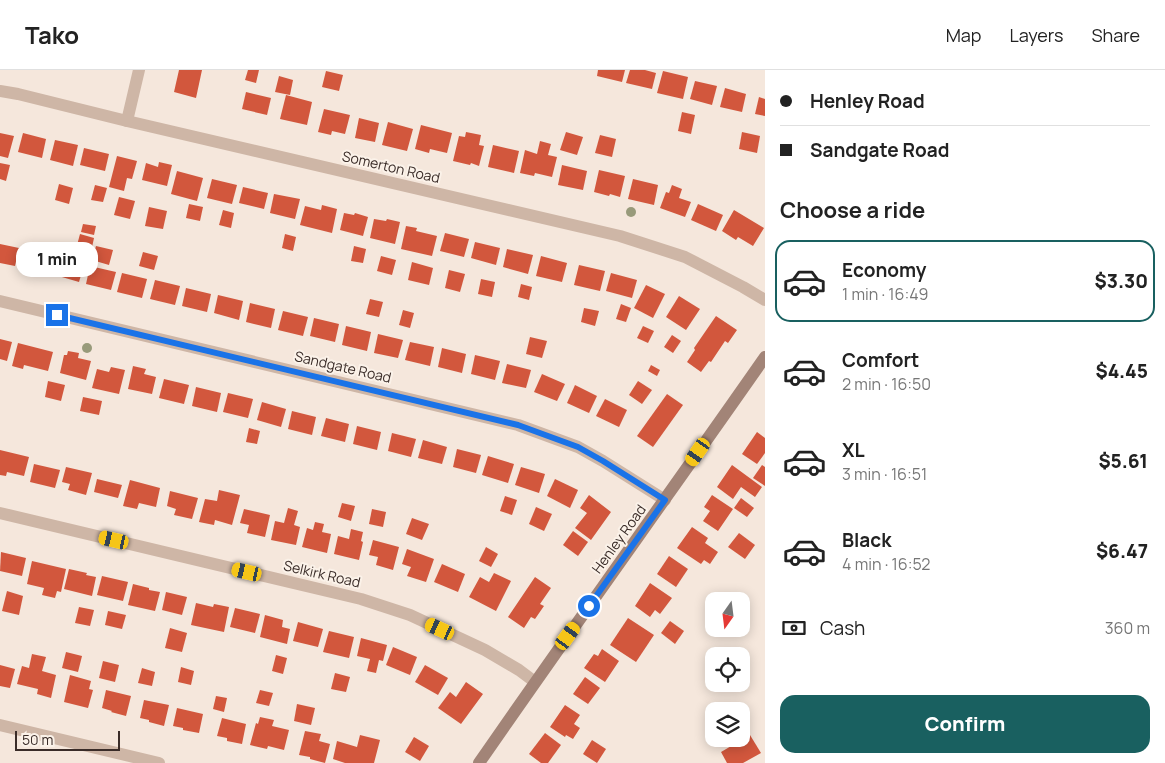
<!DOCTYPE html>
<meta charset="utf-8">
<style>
body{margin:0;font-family:Manrope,sans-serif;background:#f2f2f2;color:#222;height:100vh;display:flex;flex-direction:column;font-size:19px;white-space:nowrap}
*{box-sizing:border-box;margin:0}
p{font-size:16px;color:#767676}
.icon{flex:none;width:28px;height:28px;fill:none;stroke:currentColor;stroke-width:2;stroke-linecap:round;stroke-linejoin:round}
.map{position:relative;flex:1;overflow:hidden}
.drawer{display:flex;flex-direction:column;background:#fff;width:400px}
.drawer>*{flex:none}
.guide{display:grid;align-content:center;height:110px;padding:0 15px;background:#fff}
.needle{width:32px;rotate:194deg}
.fabs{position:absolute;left:705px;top:522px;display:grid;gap:10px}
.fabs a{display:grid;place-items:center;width:45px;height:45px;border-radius:10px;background:#fff;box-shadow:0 2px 12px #0003;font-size:25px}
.scale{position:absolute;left:15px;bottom:12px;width:105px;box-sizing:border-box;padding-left:5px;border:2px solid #3a2c28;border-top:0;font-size:14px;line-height:18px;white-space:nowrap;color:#3a2c28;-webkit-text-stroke:4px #fbf2e9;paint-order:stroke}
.end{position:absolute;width:22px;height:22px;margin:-11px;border:6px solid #1a73e8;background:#fff;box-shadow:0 0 0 2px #fff}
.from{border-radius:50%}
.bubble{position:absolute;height:35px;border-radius:15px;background:#fff;box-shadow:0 2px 12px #0003;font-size:16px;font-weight:800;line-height:35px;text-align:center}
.car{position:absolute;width:15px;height:30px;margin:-15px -8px;border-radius:6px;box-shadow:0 0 4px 1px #0007;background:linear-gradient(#f5c518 24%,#345 0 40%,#f5c518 0 76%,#345 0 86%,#f5c518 0)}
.guide b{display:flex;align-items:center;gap:18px;height:48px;font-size:19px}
.guide b+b{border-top:1px solid #e0e0e0}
.guide i{width:12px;height:12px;background:#222}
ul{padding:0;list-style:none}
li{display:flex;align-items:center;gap:15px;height:82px;margin:0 10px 8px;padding:0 5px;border:2px solid transparent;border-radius:15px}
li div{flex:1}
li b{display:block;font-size:19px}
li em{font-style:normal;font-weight:800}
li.on{border-color:#196060}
li>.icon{width:45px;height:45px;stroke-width:1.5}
h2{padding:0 15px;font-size:22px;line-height:60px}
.pay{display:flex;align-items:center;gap:12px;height:55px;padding:0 15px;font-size:19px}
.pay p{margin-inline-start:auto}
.cta{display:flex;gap:10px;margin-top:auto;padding:10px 15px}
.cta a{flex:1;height:58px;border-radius:15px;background:#196060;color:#fff;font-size:20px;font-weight:800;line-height:58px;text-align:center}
header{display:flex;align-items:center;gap:30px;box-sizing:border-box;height:70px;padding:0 25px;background:#fff;border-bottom:1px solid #e0e0e0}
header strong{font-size:24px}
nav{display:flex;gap:28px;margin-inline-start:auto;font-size:18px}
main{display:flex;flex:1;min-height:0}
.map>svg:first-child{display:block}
.building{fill:#d2573d}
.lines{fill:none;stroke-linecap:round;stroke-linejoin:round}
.street{stroke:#ceb6a6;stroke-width:12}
.secondary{stroke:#a28477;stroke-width:12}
.tree{fill:#989a7a}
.route{stroke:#1a73e8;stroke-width:6}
.labels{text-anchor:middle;stroke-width:4;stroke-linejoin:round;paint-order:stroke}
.street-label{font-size:14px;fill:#3a2c28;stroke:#fbf2e9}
</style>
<header>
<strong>Tako</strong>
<nav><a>Map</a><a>Layers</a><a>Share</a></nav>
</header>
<main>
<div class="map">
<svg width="765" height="693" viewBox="0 0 765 693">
<rect width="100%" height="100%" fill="#f5e7dc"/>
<g class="building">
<path d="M 179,0 L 202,0 L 196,28 L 174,22 Z"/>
<path d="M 248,0 L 259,0 L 256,13 L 245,10 Z"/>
<path d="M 598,0 L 625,0 L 622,12 L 597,6 Z"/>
<path d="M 630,0 L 645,0 L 656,3 L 652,19 L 626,13 Z"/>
<path d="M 326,1 L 343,5 L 339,21 L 322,17 Z"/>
<path d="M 663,1 L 688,7 L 683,29 L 657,23 Z"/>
<path d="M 279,6 L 293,10 L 290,25 L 275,22 Z"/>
<path d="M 695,11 L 717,16 L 712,35 L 690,29 Z"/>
<path d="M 725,18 L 746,24 L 742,42 L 720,37 Z"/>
<path d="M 246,22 L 271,28 L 267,45 L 242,39 Z"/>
<path d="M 286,25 L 312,32 L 307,55 L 280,49 Z"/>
<path d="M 759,27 L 765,29 L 765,46 L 755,44 Z"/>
<path d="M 324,39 L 350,45 L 345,64 L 332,61 L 331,65 L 318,62 Z"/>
<path d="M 682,42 L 695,45 L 691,64 L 678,61 Z"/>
<path d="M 359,48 L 379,53 L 375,72 L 355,68 Z"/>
<path d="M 388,52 L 413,59 L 407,81 L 382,75 Z"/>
<path d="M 421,55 L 452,63 L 447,83 L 430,79 L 429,83 L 415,79 Z"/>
<path d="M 466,62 L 481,65 L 479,75 L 484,76 L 479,96 L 471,93 L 470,95 L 453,91 L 459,66 L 465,67 Z"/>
<path d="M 566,62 L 583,67 L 577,85 L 560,80 Z"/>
<path d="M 742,62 L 760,66 L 757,83 L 739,79 Z"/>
<path d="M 0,63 L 14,66 L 8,88 L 0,86 Z"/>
<path d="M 23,63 L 46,69 L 42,88 L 18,82 Z"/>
<path d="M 600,65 L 616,69 L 612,87 L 595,83 Z"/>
<path d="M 55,70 L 78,75 L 73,96 L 50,90 Z"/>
<path d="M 540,71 L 551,74 L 548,85 L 557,87 L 552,107 L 535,103 L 534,106 L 520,103 L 525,80 L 537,84 Z"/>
<path d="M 493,75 L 519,81 L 514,103 L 488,97 Z"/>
<path d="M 84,78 L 109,84 L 105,101 L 80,95 Z"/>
<path d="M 117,86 L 137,91 L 132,109 L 127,108 L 124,121 L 109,117 Z"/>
<path d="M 159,92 L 172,95 L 167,116 L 142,110 L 146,93 L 158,97 Z"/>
<path d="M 0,93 L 10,95 L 6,111 L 0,109 Z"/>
<path d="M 562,95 L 587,101 L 583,120 L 558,115 Z"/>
<path d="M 599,100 L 625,106 L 620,127 L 610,124 L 609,126 L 594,122 Z"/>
<path d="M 177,101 L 203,108 L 197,131 L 171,124 Z"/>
<path d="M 212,109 L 237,115 L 232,134 L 207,128 Z"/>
<path d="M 633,109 L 658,115 L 654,135 L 628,129 Z"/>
<path d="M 59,114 L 73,118 L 69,134 L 55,130 Z"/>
<path d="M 95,115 L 107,118 L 103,132 L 91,130 Z"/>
<path d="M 672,115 L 682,119 L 679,128 L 691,132 L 685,147 L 660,138 L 666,122 L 669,123 Z"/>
<path d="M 243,117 L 268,123 L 264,139 L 239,133 Z"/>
<path d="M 274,124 L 300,129 L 295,149 L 270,143 Z"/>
<path d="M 119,127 L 135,131 L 130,149 L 114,145 Z"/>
<path d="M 189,134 L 203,137 L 200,151 L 186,148 Z"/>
<path d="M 698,134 L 723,145 L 716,161 L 691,150 Z"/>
<path d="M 322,135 L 337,139 L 332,163 L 300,155 L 305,136 L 321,140 Z"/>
<path d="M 149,137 L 167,141 L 163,159 L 145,156 Z"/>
<path d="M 223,140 L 234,143 L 231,158 L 219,155 Z"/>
<path d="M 734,140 L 764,158 L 753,176 L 738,167 L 736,170 L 722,161 Z"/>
<path d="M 344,143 L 354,145 L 355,143 L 368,147 L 363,166 L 340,160 Z"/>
<path d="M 374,149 L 386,151 L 387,149 L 400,152 L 395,174 L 370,168 Z"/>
<path d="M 83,154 L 96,156 L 94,165 L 81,162 Z"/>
<path d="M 406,156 L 417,158 L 416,161 L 437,166 L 432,186 L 401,179 Z"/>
<path d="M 445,163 L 469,169 L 464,187 L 440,181 Z"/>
<path d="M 80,164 L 94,168 L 91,182 L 76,179 Z"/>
<path d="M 285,164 L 296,167 L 293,181 L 282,178 Z"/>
<path d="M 475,172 L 500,178 L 496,195 L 471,188 Z"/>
<path d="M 0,174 L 19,178 L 15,196 L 0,193 Z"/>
<path d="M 96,176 L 113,180 L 109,195 L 92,190 Z"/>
<path d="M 354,176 L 366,179 L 363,193 L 351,191 Z"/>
<path d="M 24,179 L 52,186 L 47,205 L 19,198 Z"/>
<path d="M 507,179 L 533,185 L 528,204 L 503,197 Z"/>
<path d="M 143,182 L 158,186 L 154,200 L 139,196 Z"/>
<path d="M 381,186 L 396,190 L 392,205 L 377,201 Z"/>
<path d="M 541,186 L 567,193 L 562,212 L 536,206 Z"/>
<path d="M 60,189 L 84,195 L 79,212 L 55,205 Z"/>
<path d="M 412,192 L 433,198 L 429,215 L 408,210 Z"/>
<path d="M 579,195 L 605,201 L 600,221 L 574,215 Z"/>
<path d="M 90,196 L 116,202 L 111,220 L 86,214 Z"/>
<path d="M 449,200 L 465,204 L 460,222 L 445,218 Z"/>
<path d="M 122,203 L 147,209 L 142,228 L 117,222 Z"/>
<path d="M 611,203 L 637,210 L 632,228 L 606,221 Z"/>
<path d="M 481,209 L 495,212 L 492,227 L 478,224 Z"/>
<path d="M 155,210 L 180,216 L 175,235 L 150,229 Z"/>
<path d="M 521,214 L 532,217 L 529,230 L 518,227 Z"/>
<path d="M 646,215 L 665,224 L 653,248 L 634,238 Z"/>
<path d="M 186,218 L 211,224 L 207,242 L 182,236 Z"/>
<path d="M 218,225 L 243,231 L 239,250 L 214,243 Z"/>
<path d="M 679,226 L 700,239 L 686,260 L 666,247 Z"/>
<path d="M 370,229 L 383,232 L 379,247 L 366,244 Z"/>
<path d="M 250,233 L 275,239 L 271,258 L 246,252 Z"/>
<path d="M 621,234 L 631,238 L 626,252 L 616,249 Z"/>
<path d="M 584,238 L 599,241 L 595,256 L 581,252 Z"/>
<path d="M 403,240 L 414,243 L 410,258 L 399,255 Z"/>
<path d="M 283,241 L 308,247 L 303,266 L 278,260 Z"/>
<path d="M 716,246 L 737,260 L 728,273 L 725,271 L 711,292 L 709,291 L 701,302 L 687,292 L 695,280 L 694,278 Z"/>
<path d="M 314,248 L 339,254 L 335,272 L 310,266 Z"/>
<path d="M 346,256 L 371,262 L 367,281 L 342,275 Z"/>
<path d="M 643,256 L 654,261 L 648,273 L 637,268 Z"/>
<path d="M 378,264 L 403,270 L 398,288 L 374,283 Z"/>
<path d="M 672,265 L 681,271 L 673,283 L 664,277 Z"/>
<path d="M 530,267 L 547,271 L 542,288 L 526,284 Z"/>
<path d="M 0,269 L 12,272 L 7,291 L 0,289 Z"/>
<path d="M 410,272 L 434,277 L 430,296 L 405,290 Z"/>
<path d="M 18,273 L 53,282 L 48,301 L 24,295 L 23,299 L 12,296 Z"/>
<path d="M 442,278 L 466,284 L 462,303 L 438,297 Z"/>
<path d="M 68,281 L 79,283 L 78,288 L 91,291 L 86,310 L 60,303 L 64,285 L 67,285 Z"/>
<path d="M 475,285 L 500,291 L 495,310 L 471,304 Z"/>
<path d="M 507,294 L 531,300 L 526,318 L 502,313 Z"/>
<path d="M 651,295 L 660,300 L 657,306 L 648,301 Z"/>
<path d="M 133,296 L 146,299 L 144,304 L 156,307 L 152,324 L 128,319 Z"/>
<path d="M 111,297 L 125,300 L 119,324 L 92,318 L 97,299 L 109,302 Z"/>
<path d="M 542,304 L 565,314 L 557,331 L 534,322 Z"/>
<path d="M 164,309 L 189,315 L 184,334 L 159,328 Z"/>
<path d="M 48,311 L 65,315 L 61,331 L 45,327 Z"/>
<path d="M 638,311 L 652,320 L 642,334 L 629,325 Z"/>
<path d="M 575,315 L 597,326 L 589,343 L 567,333 Z"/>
<path d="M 196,317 L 221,323 L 217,342 L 192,336 Z"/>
<path d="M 228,323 L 253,329 L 248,348 L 223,342 Z"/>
<path d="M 667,324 L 683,335 L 653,377 L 637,366 Z"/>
<path d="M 83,327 L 102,331 L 99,345 L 80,341 Z"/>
<path d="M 605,329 L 627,340 L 619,357 L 596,346 Z"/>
<path d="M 262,332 L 286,339 L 281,357 L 257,350 Z"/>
<path d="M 292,341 L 316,347 L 312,365 L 288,359 Z"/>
<path d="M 326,348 L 349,354 L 345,372 L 321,366 Z"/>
<path d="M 357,356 L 381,362 L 377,380 L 353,374 Z"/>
<path d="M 249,358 L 260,361 L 257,374 L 246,372 Z"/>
<path d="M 757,362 L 765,368 L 765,383 L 757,394 L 742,384 Z"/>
<path d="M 392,363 L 416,369 L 411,387 L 388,381 Z"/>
<path d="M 423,370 L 447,377 L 442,394 L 418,388 Z"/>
<path d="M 457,379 L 481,385 L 476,403 L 453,397 Z"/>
<path d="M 0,380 L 29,387 L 24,406 L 7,402 L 6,406 L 0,405 Z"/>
<path d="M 488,386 L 514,394 L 508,413 L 482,405 Z"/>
<path d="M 34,394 L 60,400 L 55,418 L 30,412 Z"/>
<path d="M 732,395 L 762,417 L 755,427 L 741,417 L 733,429 L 717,417 Z"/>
<path d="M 762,395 L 765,397 L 765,416 L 753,408 Z"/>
<path d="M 66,397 L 92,403 L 86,425 L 68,420 L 70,414 L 62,412 Z"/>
<path d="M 521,397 L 545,404 L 539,423 L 515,415 Z"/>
<path d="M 97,409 L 122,415 L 118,428 L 94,422 Z"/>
<path d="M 555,409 L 578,420 L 570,438 L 547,426 Z"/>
<path d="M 130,410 L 160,418 L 156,437 L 139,433 L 137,439 L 123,436 Z"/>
<path d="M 219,420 L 240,425 L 232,455 L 215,450 L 214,455 L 199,452 L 205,429 L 217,431 Z"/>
<path d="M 170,421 L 198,428 L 192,449 L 174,445 L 176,439 L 167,436 Z"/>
<path d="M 589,425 L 611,442 L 591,470 L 575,458 L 587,443 L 580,438 Z"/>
<path d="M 712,425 L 733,439 L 718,461 L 703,451 L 710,441 L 704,437 Z"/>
<path d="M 505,426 L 517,430 L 512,445 L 500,441 Z"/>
<path d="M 741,428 L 754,438 L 747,447 L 734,438 Z"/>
<path d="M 342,433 L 355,436 L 351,451 L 338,447 Z"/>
<path d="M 536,437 L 552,444 L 544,461 L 529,454 Z"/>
<path d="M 288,438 L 298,441 L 294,455 L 300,457 L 296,475 L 271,470 L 275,451 L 284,453 Z"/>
<path d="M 244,439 L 270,445 L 265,467 L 247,463 L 249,455 L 240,453 Z"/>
<path d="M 372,439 L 386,442 L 383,457 L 369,454 Z"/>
<path d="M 412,448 L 429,454 L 422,470 L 406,464 Z"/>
<path d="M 315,452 L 324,454 L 322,462 L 331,464 L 327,483 L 302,477 L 307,458 L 313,460 Z"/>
<path d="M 692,457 L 708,468 L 705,473 L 718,482 L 710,494 L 704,490 L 701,494 L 677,478 Z"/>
<path d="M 351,459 L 363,462 L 361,471 L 363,472 L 359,490 L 334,484 L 338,466 L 349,469 Z"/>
<path d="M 573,461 L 588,472 L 578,486 L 563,475 Z"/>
<path d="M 739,463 L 755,475 L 745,489 L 728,477 Z"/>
<path d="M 373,470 L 399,477 L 393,500 L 376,495 L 378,487 L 369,485 Z"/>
<path d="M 486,477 L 498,484 L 491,497 L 479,491 Z"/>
<path d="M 407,479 L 434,489 L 426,512 L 407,506 L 411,497 L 402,494 Z"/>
<path d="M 1,482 L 26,488 L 22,506 L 0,501 Z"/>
<path d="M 669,486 L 688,499 L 676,517 L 657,504 Z"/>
<path d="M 32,491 L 66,499 L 61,522 L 57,521 L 55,528 L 42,525 L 44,518 L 27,514 Z"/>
<path d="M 442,494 L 465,504 L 458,522 L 434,512 Z"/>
<path d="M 69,499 L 87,503 L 86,505 L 96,507 L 92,526 L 64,519 Z"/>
<path d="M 494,503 L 511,511 L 496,541 L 469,527 L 480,507 L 489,512 Z"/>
<path d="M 102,506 L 128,512 L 123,531 L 97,525 Z"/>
<path d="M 535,507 L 551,518 L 540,534 L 544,536 L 535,549 L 531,547 L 524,558 L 508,547 Z"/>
<path d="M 650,513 L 672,528 L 660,544 L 655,540 L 650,547 L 635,536 Z"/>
<path d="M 133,514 L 149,518 L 149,520 L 160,522 L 155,541 L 128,535 Z"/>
<path d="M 7,521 L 23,526 L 19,545 L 2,541 Z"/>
<path d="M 166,522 L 187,527 L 182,545 L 162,540 Z"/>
<path d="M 196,533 L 213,537 L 214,534 L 229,537 L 224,562 L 191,555 Z"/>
<path d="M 79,537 L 94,540 L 90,556 L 75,553 Z"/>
<path d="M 235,538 L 260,544 L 255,563 L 230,557 Z"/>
<path d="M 108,541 L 126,545 L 122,559 L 105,555 Z"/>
<path d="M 265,545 L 283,550 L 282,557 L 290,559 L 287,574 L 260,567 Z"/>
<path d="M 628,548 L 654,565 L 636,592 L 610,575 Z"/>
<path d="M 670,551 L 684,561 L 675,574 L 661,563 Z"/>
<path d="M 298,552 L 323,559 L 318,577 L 293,571 Z"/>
<path d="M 170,558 L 187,563 L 182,582 L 165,578 Z"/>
<path d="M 329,561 L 354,567 L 349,588 L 323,582 Z"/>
<path d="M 361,568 L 387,575 L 383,591 L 379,590 L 376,603 L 367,601 L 370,589 L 357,586 Z"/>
<path d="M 393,577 L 417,587 L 410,605 L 386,595 Z"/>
<path d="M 602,579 L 619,591 L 605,612 L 584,598 L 594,584 L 598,586 Z"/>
<path d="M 66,582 L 82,586 L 78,602 L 62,598 Z"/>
<path d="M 32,584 L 46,587 L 42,601 L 56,605 L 51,628 L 37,624 L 38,619 L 17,614 L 22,596 L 29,598 Z"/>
<path d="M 276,585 L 287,588 L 283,604 L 272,601 Z"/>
<path d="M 103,591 L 119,595 L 115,612 L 99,608 Z"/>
<path d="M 0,595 L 15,599 L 10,618 L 0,616 Z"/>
<path d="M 425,595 L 448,608 L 438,625 L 415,612 Z"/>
<path d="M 181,597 L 194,601 L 191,615 L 178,612 Z"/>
<path d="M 142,598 L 155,602 L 152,616 L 138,613 Z"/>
<path d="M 335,603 L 350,607 L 346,622 L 331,619 Z"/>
<path d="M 70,605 L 91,611 L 89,619 L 93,620 L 88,638 L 64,632 Z"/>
<path d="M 585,607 L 600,618 L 588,634 L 573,624 Z"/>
<path d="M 466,612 L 483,624 L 461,654 L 438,638 L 450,622 L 456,627 Z"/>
<path d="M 106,620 L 131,626 L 126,646 L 111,642 L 112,641 L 102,638 Z"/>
<path d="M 260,620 L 273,623 L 269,636 L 256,633 Z"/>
<path d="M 216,626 L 227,628 L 224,642 L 213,639 Z"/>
<path d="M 144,630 L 169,635 L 164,656 L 149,652 L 149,650 L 140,648 Z"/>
<path d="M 297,634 L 315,638 L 311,655 L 294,651 Z"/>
<path d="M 565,635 L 580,645 L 574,654 L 580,658 L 573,669 L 566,665 L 565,667 L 550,657 Z"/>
<path d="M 177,638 L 203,644 L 199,663 L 183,660 L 183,658 L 173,656 Z"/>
<path d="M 260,647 L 274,650 L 272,656 L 289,660 L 284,680 L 268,676 L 267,679 L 250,675 L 256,653 L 258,654 Z"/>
<path d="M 222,648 L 246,654 L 242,674 L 227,671 L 227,668 L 217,666 Z"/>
<path d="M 305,661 L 321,664 L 319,671 L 330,674 L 325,693 L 310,689 L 310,687 L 299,685 Z"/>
<path d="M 545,663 L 561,675 L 548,693 L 541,693 L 529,684 Z"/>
<path d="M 360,665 L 380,670 L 374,693 L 345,693 L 333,689 L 337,671 L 357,677 Z"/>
<path d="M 750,665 L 761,683 L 743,693 L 727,693 L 721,682 Z"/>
<path d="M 414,667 L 429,676 L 420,691 L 405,682 Z"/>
<path d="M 592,670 L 606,679 L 597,693 L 583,684 Z"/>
</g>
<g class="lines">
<g class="street">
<path d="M 0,21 L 18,24 L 127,51 L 620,166 L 685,187 L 743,217 L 765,230"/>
<path d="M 127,51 L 139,0"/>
<path d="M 0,231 L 518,355 L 578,377 L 603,391 L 665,430"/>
<path d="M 0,443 L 361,529 L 410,545 L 485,580 L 519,600 L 535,612"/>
<path d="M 0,655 L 159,693"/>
</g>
<path class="secondary" d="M 479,693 C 573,557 670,423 765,287"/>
</g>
<g class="tree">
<circle cx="631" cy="142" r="5"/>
<circle cx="87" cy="278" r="5"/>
</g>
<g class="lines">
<path class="route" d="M 57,245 L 518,355 L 578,377 L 603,391 L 665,430 L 589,536"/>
</g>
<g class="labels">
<g class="street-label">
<text transform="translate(391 97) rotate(13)" y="5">Somerton Road</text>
<text transform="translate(343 297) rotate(13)" y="5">Sandgate Road</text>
<text transform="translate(619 469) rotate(-54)" y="5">Henley Road</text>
<text transform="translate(322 504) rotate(13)" y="5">Selkirk Road</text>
</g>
</g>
</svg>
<div class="fabs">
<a><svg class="needle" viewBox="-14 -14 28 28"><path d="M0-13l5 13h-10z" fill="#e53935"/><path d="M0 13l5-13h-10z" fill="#767676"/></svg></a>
<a><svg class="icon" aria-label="locate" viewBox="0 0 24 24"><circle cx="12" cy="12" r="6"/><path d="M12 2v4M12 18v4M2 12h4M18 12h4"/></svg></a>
<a><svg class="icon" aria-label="layers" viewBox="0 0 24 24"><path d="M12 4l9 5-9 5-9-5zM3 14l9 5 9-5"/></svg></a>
</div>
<div class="scale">50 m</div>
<i class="end from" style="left:589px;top:536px"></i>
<i class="end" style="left:57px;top:245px"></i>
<div class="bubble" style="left:16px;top:172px;width:82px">1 min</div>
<i class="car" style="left:698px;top:382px;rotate:215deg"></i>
<i class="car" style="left:114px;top:470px;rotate:283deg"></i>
<i class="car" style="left:247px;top:502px;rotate:283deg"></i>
<i class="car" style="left:440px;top:559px;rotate:295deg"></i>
<i class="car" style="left:568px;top:566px;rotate:36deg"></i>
</div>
<section class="drawer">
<div class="guide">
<b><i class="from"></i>Henley Road</b>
<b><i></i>Sandgate Road</b>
</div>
<h2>Choose a ride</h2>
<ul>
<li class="on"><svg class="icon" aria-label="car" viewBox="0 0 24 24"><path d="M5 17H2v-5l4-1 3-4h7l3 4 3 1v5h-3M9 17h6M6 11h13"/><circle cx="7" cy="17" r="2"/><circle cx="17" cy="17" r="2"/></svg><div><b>Economy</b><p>1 min · 16:49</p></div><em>$3.30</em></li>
<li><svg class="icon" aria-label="car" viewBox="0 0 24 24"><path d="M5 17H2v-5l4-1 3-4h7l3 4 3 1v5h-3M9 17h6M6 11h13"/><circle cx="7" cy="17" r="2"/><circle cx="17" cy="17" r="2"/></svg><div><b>Comfort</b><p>2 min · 16:50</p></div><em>$4.45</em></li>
<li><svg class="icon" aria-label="car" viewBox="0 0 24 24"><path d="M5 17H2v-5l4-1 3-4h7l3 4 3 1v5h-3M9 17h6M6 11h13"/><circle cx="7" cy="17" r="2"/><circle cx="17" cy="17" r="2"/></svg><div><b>XL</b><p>3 min · 16:51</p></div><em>$5.61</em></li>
<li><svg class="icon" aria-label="car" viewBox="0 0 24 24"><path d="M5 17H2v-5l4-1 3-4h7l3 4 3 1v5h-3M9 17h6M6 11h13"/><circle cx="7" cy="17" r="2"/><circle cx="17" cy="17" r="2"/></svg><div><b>Black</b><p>4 min · 16:52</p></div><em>$6.47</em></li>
</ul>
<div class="pay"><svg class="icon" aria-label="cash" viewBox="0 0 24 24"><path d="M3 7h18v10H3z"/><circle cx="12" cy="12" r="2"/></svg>Cash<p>360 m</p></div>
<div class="cta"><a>Confirm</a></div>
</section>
</main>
